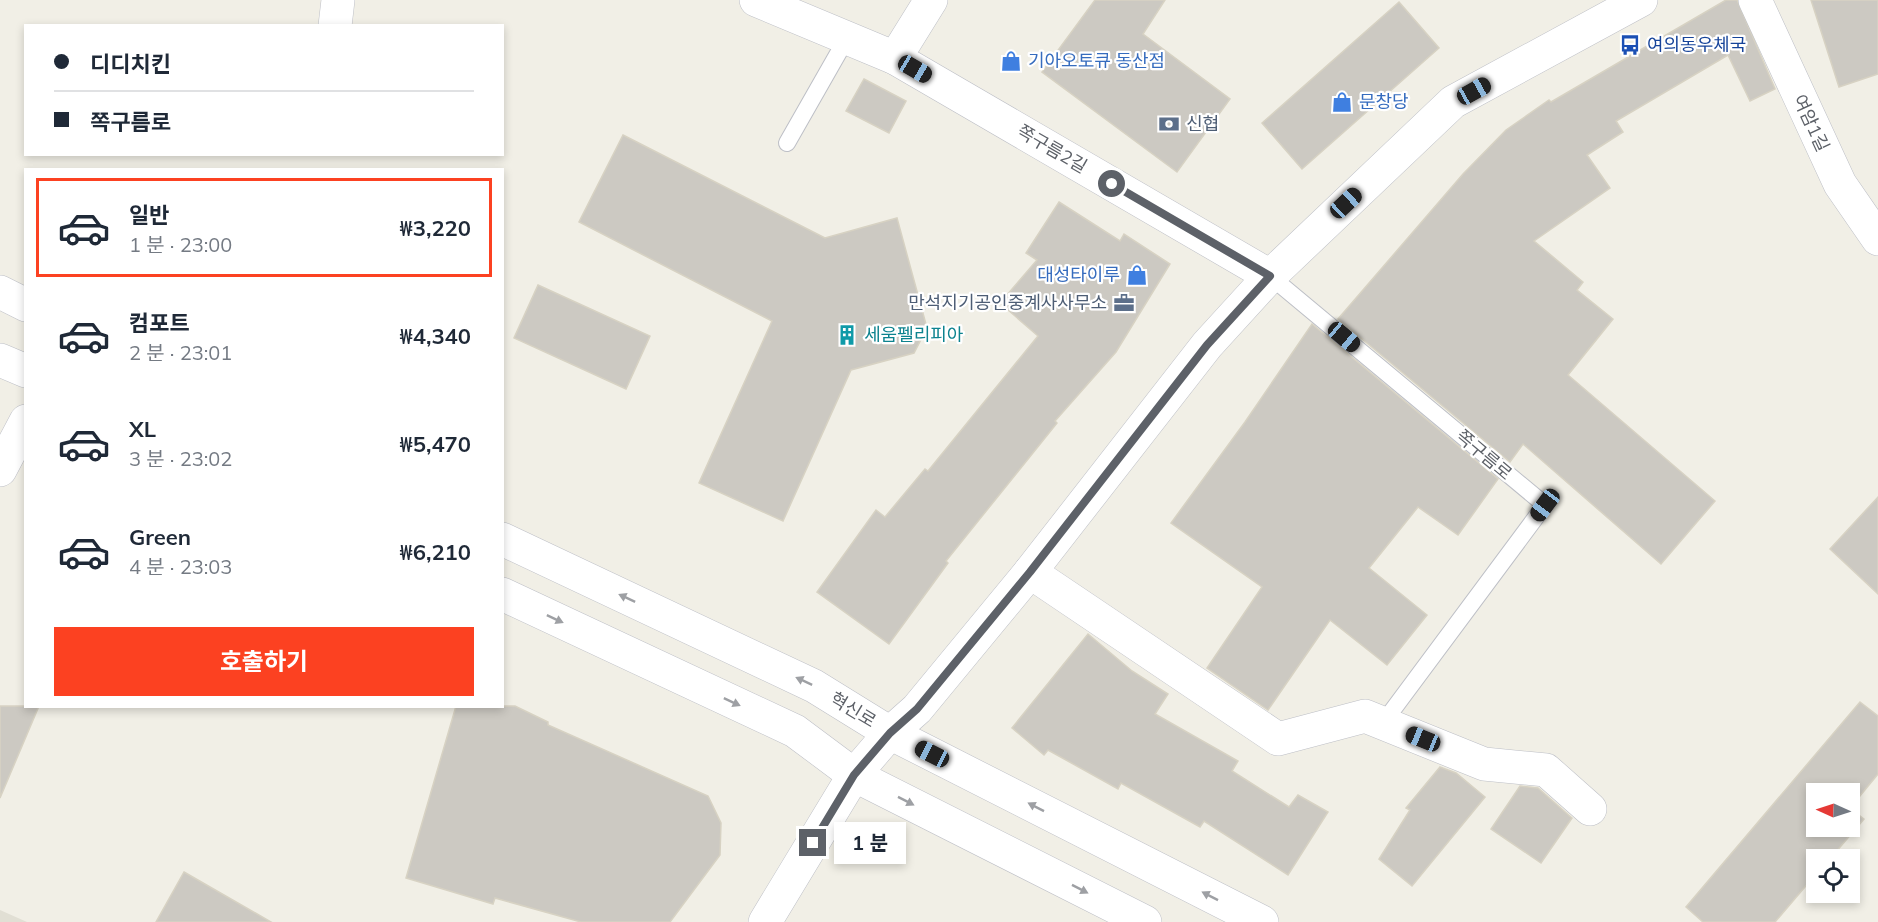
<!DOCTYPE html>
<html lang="ko">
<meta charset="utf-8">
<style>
body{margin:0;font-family:Mulish,"Noto Sans KR",sans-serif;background:#f2f2f3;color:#1f2937;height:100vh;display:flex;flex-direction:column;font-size:22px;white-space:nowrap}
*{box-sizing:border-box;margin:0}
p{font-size:20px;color:#747a83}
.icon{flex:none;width:33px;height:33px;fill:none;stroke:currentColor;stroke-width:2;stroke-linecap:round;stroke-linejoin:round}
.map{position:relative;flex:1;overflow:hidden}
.panel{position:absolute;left:24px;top:168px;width:480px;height:540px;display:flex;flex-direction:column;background:#fff;border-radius:0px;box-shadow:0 3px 9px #0003}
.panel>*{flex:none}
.top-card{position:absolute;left:24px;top:24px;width:480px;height:132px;border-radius:0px;box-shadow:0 3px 9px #0003;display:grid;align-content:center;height:132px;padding:0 30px;background:#fff}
.needle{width:39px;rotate:273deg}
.fabs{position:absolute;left:1806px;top:783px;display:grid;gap:12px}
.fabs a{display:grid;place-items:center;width:54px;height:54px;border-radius:0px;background:#fff;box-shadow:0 3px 9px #0003;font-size:30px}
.end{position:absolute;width:27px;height:27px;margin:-14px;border:8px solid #5d6168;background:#fff;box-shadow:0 0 0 3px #fff}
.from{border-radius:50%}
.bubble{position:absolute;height:42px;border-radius:0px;background:#fff;box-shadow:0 3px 9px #0003;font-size:20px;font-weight:700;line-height:42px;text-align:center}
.car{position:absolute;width:18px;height:36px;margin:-18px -9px;border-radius:8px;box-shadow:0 0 4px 2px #0007;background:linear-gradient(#222 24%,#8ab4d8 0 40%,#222 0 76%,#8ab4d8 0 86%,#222 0)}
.top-card b{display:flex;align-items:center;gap:21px;height:57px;font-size:22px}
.top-card b+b{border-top:2px solid #e0e1e3}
.top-card i{width:15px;height:15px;background:#1f2937}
ul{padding:10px 0 0;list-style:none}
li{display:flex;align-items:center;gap:18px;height:99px;margin:0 12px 9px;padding:0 18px;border:3px solid transparent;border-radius:0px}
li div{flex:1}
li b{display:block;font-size:22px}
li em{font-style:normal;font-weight:700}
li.current{border-color:#fc4121}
li>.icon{width:54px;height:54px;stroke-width:1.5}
.action{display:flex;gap:12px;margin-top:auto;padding:12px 30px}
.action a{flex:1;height:69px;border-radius:0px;background:#fc4121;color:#fff;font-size:24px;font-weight:700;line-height:69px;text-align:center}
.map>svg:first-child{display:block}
.education{fill:#e1dfd4}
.building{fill:#ccc9c2;stroke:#d7d2c3;stroke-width:1.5;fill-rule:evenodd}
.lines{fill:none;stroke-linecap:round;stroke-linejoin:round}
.service-casing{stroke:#bdbfc6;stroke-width:18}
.minor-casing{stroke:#bdbfc6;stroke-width:34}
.tertiary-casing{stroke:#bdbfc6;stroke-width:34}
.service{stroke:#fff;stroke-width:16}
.minor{stroke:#fff;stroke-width:33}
.tertiary{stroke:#fff;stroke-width:33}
.oneway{fill:#9ea0a4}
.route{stroke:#5d6168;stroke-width:8}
.labels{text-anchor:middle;stroke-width:4.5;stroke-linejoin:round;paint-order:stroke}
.transit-label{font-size:18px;fill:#164399;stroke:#fff;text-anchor:start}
.shop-label{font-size:18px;fill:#366cbe;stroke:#fff;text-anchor:start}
.street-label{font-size:18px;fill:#5d6168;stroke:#fff}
.service-label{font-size:18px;fill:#4e5e75;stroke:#fff;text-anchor:start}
.culture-label{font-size:18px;fill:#0d838f;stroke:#fff;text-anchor:start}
</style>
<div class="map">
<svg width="1878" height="922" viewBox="0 0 1878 922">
<rect width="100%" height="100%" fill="#f1efe6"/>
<path class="education" d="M 0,910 L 27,922 L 0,922 Z"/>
<g class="building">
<path d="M 1095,0 L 1165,0 L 1143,34 L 1230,99 L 1177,172 L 1042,72 Z"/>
<path d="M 1726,0 L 1737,0 L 1775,89 L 1750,101 L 1728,55 L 1616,121 L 1623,132 L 1587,155 L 1610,188 L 1534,241 L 1583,282 L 1577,290 L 1613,319 L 1568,375 L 1715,501 L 1661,564 L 1523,444 L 1510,462 L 1338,319 L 1463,174 L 1506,130 L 1549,100 L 1551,102 Z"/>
<path d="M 1811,0 L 1878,0 L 1878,74 L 1839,87 Z"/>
<path d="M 1399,2 L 1439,48 L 1302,169 L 1262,123 Z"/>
<path d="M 864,79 L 906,101 L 889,133 L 846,111 Z"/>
<path d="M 623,135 L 825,238 L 897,218 L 927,328 L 914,353 L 851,370 L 783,521 L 699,483 L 772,321 L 579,222 Z"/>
<path d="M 1059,202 L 1120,241 L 1124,234 L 1170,264 L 1116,352 L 1055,421 L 1057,423 L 946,561 L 948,563 L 889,644 L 817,592 L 876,510 L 885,517 L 925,469 L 928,471 L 1038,336 L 1000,303 L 1037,260 L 1026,253 Z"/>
<path d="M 538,285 L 650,336 L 626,389 L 514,338 Z"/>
<path d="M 1312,324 L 1498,479 L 1458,535 L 1418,507 L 1369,568 L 1427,615 L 1387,665 L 1330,620 L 1268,710 L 1207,668 L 1262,587 L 1171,523 L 1245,422 Z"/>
<path d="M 1878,497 L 1878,594 L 1830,549 Z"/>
<path d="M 1088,634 L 1132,671 L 1168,694 L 1155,714 L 1238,761 L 1232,771 L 1289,807 L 1298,795 L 1328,812 L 1288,875 L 1204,821 L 1200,827 L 1121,783 L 1118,789 L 1048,750 L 1044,755 L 1012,728 Z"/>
<path d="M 1860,702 L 1878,716 L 1878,774 L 1850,808 L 1864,819 L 1829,860 L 1816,860 L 1816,874 L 1775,922 L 1703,922 L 1686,907 ZM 1816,794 L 1850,794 L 1850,826 L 1816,826 Z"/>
<path d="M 0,706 L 39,706 L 0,798 Z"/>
<path d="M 456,706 L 515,706 L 548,722 L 548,725 L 708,796 L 721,823 L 720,855 L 670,922 L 581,922 L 495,898 L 493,904 L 406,878 Z"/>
<path d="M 1440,767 L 1456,773 L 1485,797 L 1412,886 L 1379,859 L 1410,810 L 1406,808 Z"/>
<path d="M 1520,786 L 1538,788 L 1572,818 L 1541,863 L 1491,829 Z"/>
<path d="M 184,872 L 271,922 L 156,922 Z"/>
</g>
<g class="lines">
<g class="service-casing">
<g id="service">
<path d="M 787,143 L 848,36"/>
<path d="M 1270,276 L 1545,505 L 1383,723"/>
</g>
</g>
<g class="minor-casing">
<g id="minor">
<path d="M 756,0 L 895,58 L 1270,276"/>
<path d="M 1755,0 L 1840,184 L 1878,239"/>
<path d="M 335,26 L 338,0"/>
<path d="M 895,58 L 931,0"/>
<path d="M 0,470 L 26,421"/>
<path d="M 1030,572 L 1278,739 L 1365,716 L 1484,764 L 1546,770 L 1590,809"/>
<path d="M 765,922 L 854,775 L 890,733 L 917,709 L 1030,572 L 1207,345 L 1270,276 L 1453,102 L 1641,0"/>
</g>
</g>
<g class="tertiary-casing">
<g id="tertiary">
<path d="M 0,292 L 26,305"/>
<path d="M 0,360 L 26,371"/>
<path d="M 502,539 L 814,686 L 890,733 L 1262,922"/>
<path d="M 502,594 L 795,731 L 854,775 L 1145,922"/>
</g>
</g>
<use href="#service" class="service"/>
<use href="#minor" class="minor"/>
<use href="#tertiary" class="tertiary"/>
</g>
<defs><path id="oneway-solid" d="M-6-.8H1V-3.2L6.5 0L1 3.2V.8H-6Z" transform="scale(1.5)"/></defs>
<g class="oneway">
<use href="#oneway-solid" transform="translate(627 598) rotate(-155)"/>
<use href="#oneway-solid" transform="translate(555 619) rotate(25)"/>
<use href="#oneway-solid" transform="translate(804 681) rotate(-155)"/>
<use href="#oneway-solid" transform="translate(732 702) rotate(25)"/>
<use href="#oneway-solid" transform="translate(906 801) rotate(27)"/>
<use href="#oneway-solid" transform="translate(1036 807) rotate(-153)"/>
<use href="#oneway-solid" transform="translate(1080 889) rotate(27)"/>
<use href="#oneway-solid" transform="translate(1210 896) rotate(-153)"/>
</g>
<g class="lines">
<path class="route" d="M 813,843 L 854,775 L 890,733 L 917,709 L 1030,572 L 1207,345 L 1270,276 L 1112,184"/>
</g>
<defs>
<g id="bus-bare" transform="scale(1.62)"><path d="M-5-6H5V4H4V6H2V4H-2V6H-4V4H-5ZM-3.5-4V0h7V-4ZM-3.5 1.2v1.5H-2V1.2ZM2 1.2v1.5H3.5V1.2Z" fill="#1a4fb4" stroke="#fff" stroke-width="2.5" paint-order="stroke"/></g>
<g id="shop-bare" transform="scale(1.62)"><path d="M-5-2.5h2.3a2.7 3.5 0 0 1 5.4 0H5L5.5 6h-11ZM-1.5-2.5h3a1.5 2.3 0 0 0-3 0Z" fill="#3f7fe0" stroke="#fff" stroke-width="2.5" paint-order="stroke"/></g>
<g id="bank-bare" transform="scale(1.62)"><path d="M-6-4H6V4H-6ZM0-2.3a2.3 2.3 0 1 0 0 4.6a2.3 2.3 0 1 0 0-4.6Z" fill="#5c6f8a" stroke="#fff" stroke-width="2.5" paint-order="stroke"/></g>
<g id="office-bare" transform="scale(1.62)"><path d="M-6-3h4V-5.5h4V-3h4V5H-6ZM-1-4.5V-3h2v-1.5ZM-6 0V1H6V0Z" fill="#5c6f8a" stroke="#fff" stroke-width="2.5" paint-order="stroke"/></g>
<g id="building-bare" transform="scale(1.62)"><path d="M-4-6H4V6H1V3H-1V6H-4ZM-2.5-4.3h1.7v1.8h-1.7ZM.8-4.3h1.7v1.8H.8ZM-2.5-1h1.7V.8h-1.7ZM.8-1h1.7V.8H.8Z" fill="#0f9aa8" stroke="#fff" stroke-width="2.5" paint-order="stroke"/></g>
</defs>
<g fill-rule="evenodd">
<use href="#bus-bare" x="1630" y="45"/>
<use href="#shop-bare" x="1011" y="61"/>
<use href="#shop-bare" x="1342" y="102"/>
<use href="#bank-bare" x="1169" y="124"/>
<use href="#shop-bare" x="1137" y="275"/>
<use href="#office-bare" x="1124" y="303"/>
<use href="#building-bare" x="847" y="335"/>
</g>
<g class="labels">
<g class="transit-label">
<text x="1647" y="51">여의동우체국</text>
</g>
<g class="shop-label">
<text x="1028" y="67">기아오토큐 동산점</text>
<text x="1359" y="108">문창당</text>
<text x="1120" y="281" text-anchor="end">대성타이루</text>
</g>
<g class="street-label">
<text transform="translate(1811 123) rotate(65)" y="6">여암1길</text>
<text transform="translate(1052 149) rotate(30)" y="6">쪽구름2길</text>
<text transform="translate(1484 455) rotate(40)" y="6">쪽구름로</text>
<text transform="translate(853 710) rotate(31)" y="6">혁신로</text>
</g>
<g class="service-label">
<text x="1186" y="130">신협</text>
<text x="1107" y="309" text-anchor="end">만석지기공인중계사사무소</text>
</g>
<g class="culture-label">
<text x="864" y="341">세움펠리피아</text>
</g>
</g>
</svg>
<div class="fabs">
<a><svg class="needle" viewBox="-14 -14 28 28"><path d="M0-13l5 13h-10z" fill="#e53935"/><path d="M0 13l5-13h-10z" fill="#747a83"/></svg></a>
<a><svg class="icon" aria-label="locate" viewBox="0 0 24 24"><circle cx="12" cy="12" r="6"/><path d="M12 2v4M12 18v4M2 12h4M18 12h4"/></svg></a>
</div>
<i class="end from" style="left:1112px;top:184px"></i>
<i class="end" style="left:813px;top:843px"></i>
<div class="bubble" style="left:834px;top:822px;width:72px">1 분</div>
<i class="car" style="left:915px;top:69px;rotate:120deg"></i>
<i class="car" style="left:1474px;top:91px;rotate:61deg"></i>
<i class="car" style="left:1346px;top:203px;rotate:47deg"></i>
<i class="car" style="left:1344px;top:337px;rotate:130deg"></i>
<i class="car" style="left:1545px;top:505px;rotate:217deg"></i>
<i class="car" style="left:1423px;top:739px;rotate:292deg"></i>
<i class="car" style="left:932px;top:754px;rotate:297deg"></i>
<div class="top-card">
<b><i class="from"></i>디디치킨</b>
<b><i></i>쪽구름로</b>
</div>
<section class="panel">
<ul>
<li class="current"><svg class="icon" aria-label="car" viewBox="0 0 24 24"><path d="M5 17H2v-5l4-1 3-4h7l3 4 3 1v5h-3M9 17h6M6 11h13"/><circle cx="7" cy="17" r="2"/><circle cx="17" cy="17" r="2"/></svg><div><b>일반</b><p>1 분 · 23:00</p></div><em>₩3,220</em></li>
<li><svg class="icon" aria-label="car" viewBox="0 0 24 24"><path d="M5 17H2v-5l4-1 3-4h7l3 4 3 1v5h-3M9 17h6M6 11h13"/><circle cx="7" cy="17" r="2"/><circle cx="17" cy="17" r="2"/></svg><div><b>컴포트</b><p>2 분 · 23:01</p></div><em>₩4,340</em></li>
<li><svg class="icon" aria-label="car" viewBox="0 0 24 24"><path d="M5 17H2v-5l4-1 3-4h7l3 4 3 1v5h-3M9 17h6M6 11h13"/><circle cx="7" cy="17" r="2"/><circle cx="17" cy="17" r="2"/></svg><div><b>XL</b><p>3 분 · 23:02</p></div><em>₩5,470</em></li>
<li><svg class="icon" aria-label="car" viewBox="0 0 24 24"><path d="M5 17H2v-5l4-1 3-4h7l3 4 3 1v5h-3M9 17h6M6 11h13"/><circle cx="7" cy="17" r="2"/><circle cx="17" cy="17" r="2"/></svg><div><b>Green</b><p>4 분 · 23:03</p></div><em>₩6,210</em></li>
</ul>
<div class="action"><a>호출하기</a></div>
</section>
</div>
